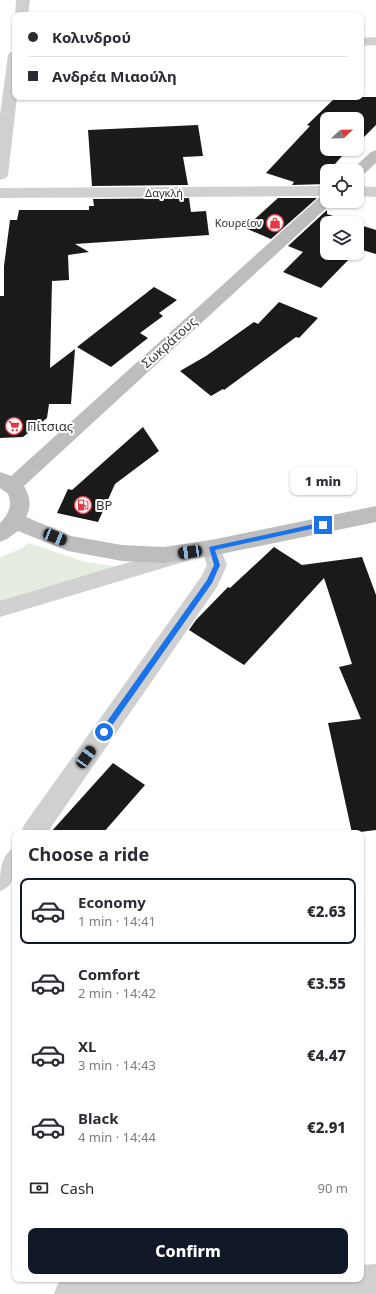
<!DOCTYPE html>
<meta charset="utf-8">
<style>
body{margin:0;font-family:"Noto Sans",sans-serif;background:#f2f2f3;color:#2b2b33;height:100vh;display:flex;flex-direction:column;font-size:15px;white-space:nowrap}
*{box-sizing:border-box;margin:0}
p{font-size:13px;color:#7c7c81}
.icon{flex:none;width:22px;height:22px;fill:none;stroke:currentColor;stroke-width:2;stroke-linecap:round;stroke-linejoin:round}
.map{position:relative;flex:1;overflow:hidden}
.panel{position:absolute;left:12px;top:830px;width:352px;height:452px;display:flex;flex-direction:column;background:#fff;border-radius:8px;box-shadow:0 1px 3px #0004}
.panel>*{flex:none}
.guide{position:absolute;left:12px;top:12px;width:352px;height:88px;border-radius:8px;box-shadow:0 1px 3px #0004;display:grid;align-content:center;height:88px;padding:0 16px;background:#fff}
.needle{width:26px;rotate:68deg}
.controls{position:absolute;left:320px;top:112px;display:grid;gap:8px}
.controls a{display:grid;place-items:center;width:44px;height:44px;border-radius:8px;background:#fff;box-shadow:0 1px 3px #0004;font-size:20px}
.end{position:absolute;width:18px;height:18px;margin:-9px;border:5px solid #1a73e8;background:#fff;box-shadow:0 0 0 2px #fff}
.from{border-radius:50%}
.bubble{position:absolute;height:28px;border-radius:8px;background:#fff;box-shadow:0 1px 3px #0004;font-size:13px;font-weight:800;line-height:28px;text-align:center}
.car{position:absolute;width:12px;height:24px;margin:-12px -6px;border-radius:5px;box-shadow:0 0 3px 1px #0007;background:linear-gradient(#222 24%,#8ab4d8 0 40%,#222 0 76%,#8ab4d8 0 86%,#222 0)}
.guide b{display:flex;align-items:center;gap:14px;height:38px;font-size:15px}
.guide b+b{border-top:1px solid #e1e1e2}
.guide i{width:10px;height:10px;background:#2b2b33}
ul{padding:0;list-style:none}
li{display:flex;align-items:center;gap:12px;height:66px;margin:0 8px 6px;padding:0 8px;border:2px solid transparent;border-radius:8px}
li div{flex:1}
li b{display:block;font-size:15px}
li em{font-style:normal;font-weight:800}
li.on{border-color:#111827}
li>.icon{width:36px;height:36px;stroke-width:1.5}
h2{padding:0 16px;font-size:18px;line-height:48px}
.pay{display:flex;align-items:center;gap:10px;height:44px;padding:0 16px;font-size:15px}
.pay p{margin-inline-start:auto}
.primary-button{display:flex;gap:8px;margin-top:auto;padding:8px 16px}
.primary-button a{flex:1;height:46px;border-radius:8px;background:#111827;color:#fff;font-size:16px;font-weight:800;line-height:46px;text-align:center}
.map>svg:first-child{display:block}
.green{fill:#e6ecdf}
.building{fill:#1a1a1a}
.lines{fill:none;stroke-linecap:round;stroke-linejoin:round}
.street{fill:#d0d0d0;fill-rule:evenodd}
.secondary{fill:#bdbdbd;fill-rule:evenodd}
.route{fill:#1a73e8}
.labels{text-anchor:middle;stroke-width:4;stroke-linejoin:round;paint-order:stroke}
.far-street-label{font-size:11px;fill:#333;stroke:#fff}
.far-poi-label{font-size:11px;fill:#333;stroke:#fff;text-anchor:end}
.street-label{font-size:13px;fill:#333;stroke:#fff}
.poi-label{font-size:13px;fill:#333;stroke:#fff;text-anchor:start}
</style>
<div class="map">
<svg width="376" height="1294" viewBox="0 0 376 1294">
<rect width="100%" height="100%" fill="#fff"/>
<path class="green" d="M 29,543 L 85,562 L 121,567 L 0,604 L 0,557 L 18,550 Z"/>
<g class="building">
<path d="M 336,97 L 376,97 L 376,125 L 359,142 L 357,142 L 357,119 L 327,119 L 327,149 L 348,149 L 329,171 L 327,171 L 327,184 L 292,185 L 294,182 L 266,173 L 310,126 L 307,125 Z"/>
<path d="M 198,125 L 203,156 L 183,157 L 188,185 L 92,186 L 88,130 Z"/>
<path d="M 189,198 L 191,212 L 206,211 L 209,235 L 75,244 L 89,252 L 68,255 L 69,280 L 52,281 L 50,368 L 75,349 L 71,404 L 49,404 L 47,418 L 23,437 L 0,438 L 0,296 L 4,296 L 4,266 L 10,220 L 17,220 L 19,210 L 89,210 L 89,206 L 94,206 L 93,199 Z"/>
<path d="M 278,198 L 317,198 L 271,239 L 245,228 Z"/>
<path d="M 327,210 L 327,214 L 354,223 L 327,223 L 327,253 L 355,253 L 321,288 L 283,272 L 303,252 L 288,246 Z"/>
<path d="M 357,224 L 376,230 L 376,254 L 359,249 L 357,251 Z"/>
<path d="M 154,287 L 177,300 L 159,313 L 163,316 L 140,333 L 148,338 L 111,367 L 77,347 Z"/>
<path d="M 279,302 L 318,318 L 299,338 L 296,337 L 224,390 L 223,389 L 211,396 L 180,371 L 206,356 L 254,322 L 258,324 Z"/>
<path d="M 143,427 L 159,451 L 115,484 L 98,522 L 57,513 L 68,489 L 72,490 Z"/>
<path d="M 274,547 L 302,565 L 362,557 L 376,595 L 376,830 L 352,833 L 328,723 L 361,719 L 339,667 L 352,664 L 324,578 L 244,665 L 189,630 L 196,620 L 228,587 L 230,588 Z"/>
<path d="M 113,763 L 145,785 L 103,833 L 50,833 Z"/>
</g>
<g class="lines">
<g class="street">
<path d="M 16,0 L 30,0 L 28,15 L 15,16 Z"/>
<path d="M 376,37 L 376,45 L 361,46 L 361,38 Z"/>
<path d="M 15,51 L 15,97 L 17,97 L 8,175 L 6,178 L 0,180 L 0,115 L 8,55 L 10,52 Z"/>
<path d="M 327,186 L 327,196 L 0,198 L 0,188 Z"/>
<path d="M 357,186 L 376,187 L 376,197 L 357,196 Z"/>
<path d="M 211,540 L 218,542 L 227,565 L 217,587 L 47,833 L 21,833 L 24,825 L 201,577 L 207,565 L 201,548 L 204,542 Z"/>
<path d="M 183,546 L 190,548 L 193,554 L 190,560 L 0,617 L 0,601 Z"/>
<path d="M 15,847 C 15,865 21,883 0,891 C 0,872 0,855 15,847 Z"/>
<path d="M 376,1264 L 376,1294 L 54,1294 L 58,1283 L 68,1279 L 361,1279 L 361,1265 Z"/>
</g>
<g class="secondary">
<path d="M 376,150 L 376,163 L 363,175 L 357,177 L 357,171 L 350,171 L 371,152 Z"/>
<path d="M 327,194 L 327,201 L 334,201 L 333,202 L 24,486 C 30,497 32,506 26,517 L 71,536 L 122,545 L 164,547 L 211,540 L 376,506 L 376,522 L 211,556 L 164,563 L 122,561 L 68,551 L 18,531 L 7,539 L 0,542 L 0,523 C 8,515 13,506 8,494 L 0,488 L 0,472 L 11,476 L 321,196 Z"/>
</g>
</g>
<path class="route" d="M 323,522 L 326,525 L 325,526 L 215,550 L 220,565 L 212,583 L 106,734 L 101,734 L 101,730 L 207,580 L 214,565 L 209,547 Z"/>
<defs>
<g id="shop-ring" transform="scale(0.9)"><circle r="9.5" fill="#fff" stroke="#e63946" stroke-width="1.5"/><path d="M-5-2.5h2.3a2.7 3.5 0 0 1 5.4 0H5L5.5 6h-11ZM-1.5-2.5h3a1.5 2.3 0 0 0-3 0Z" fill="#e63946"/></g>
<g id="supermarket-ring" transform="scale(0.9)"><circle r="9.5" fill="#fff" stroke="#e63946" stroke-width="1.5"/><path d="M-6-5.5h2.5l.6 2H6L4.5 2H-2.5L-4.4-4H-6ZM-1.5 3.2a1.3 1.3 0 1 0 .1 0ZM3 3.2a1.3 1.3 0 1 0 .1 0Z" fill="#e63946"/></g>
<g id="fuel-ring" transform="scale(0.9)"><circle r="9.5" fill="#fff" stroke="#e63946" stroke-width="1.5"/><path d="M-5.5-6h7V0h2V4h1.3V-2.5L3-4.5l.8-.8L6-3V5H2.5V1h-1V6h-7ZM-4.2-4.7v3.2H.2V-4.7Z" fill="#e63946"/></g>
</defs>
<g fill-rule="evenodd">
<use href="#shop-ring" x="275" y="223"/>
<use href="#supermarket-ring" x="14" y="426"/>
<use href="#fuel-ring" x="83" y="505"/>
</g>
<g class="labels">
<g class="far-street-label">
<text x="164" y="197">Δαγκλή</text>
</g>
<g class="far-poi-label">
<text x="262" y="227">Κουρείον</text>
</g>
<g class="street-label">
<text transform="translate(169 342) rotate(-42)" y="5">Σωκράτους</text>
</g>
<g class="poi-label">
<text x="27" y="431">Πίτσιας</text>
<text x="96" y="510">BP</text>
</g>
</g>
</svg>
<div class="controls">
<a><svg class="needle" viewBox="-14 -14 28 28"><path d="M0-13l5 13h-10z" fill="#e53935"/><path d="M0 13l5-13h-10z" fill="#7c7c81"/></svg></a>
<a><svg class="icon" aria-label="locate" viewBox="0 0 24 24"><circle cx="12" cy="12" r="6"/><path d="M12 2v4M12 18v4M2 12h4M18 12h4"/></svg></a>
<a><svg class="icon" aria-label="layers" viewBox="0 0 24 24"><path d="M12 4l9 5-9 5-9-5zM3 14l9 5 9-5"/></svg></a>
</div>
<i class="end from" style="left:104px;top:732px"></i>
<i class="end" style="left:323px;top:525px"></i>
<div class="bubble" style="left:290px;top:467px;width:66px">1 min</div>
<i class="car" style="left:55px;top:537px;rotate:112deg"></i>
<i class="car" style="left:190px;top:552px;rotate:262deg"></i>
<i class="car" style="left:86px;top:757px;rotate:35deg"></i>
<div class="guide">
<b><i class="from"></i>Κολινδρού</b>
<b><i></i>Ανδρέα Μιαούλη</b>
</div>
<section class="panel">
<h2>Choose a ride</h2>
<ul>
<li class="on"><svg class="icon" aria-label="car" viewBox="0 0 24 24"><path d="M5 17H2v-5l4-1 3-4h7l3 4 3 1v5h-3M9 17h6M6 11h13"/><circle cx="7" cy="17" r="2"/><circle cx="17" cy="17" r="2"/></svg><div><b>Economy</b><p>1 min · 14:41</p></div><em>€2.63</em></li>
<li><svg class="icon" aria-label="car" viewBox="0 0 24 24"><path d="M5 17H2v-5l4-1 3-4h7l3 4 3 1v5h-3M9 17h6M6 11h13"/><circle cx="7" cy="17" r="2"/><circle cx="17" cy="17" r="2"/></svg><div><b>Comfort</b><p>2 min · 14:42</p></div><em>€3.55</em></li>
<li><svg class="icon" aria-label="car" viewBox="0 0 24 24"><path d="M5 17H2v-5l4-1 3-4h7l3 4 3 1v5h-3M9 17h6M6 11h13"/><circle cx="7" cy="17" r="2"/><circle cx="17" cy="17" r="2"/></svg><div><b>XL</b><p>3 min · 14:43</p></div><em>€4.47</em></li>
<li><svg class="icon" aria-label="car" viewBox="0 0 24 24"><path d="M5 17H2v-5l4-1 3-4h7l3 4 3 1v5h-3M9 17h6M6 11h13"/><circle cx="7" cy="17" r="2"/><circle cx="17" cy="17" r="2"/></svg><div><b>Black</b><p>4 min · 14:44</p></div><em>€2.91</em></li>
</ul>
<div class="pay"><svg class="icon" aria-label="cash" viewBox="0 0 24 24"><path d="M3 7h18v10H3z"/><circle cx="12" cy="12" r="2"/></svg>Cash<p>90 m</p></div>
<div class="primary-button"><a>Confirm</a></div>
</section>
</div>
